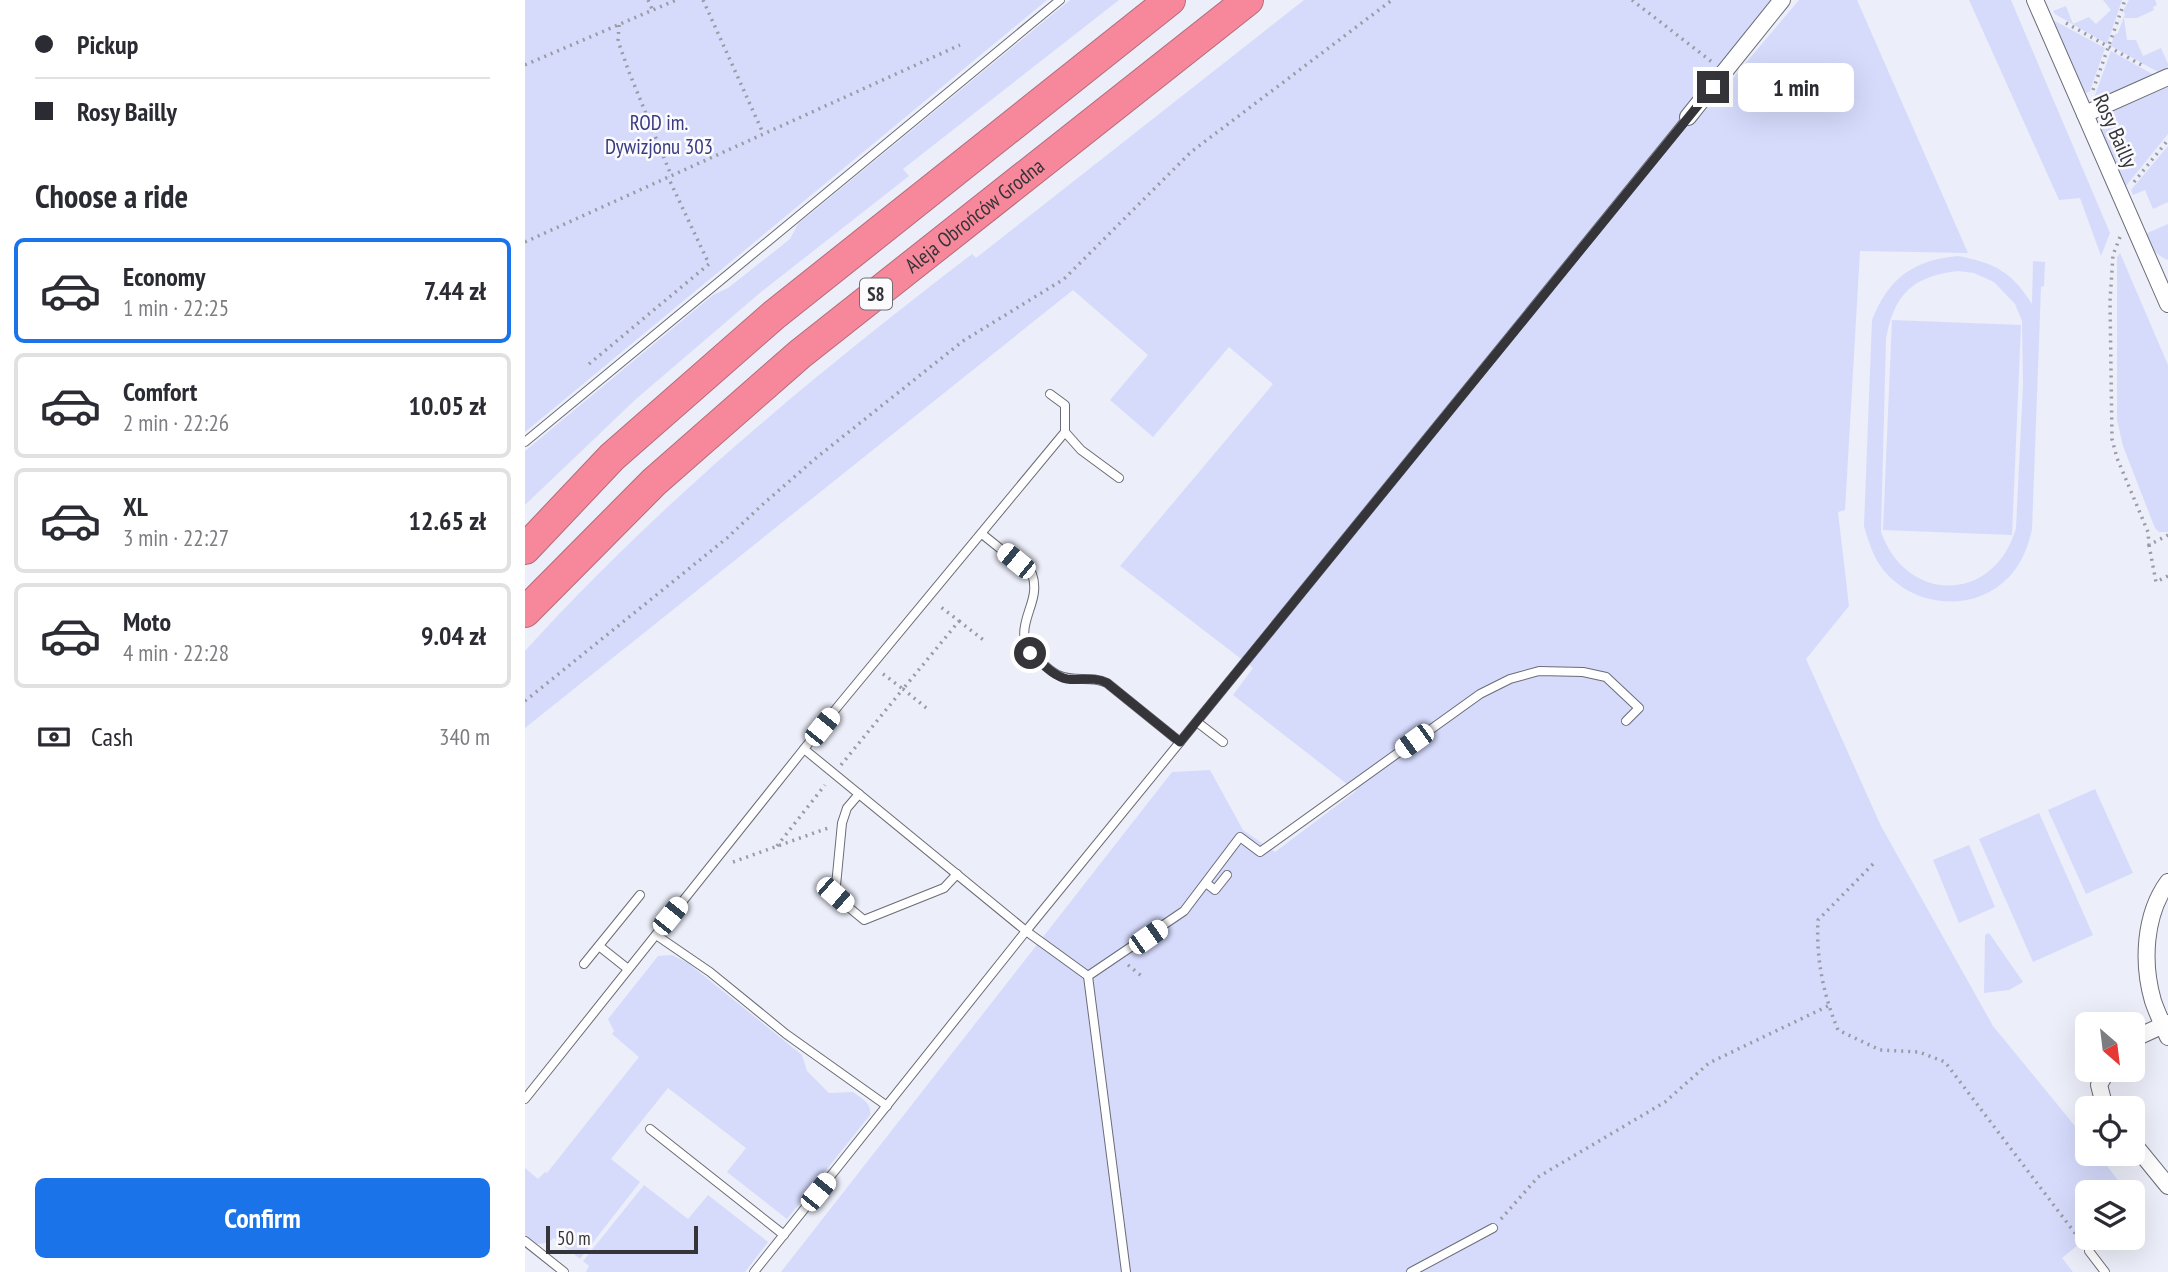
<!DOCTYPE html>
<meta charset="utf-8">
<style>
body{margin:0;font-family:"PT Sans Narrow",sans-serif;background:#f2f2f3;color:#2b2b33;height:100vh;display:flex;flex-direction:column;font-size:26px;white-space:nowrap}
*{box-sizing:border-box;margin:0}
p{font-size:23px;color:#7c7c81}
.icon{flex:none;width:38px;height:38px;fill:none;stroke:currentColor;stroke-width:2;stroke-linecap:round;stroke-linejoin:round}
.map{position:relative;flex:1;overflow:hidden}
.panel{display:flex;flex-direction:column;background:#fff;width:525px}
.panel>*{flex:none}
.top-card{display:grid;align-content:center;height:154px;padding:0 35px;background:#fff}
.needle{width:46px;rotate:152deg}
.buttons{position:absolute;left:1550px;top:1012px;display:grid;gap:14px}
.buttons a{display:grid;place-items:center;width:70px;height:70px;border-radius:10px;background:#fff;box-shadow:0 7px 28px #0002;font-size:35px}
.scale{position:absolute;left:21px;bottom:18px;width:152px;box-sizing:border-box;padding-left:7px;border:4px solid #343439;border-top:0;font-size:19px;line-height:24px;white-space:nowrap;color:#343439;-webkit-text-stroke:5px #fbfbfe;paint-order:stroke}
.end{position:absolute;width:32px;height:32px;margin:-16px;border:9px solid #343439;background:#fff;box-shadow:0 0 0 4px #fff}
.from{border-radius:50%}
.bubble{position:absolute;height:49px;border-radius:10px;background:#fff;box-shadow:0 7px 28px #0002;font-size:23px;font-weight:800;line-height:49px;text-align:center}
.car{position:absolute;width:21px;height:42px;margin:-21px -10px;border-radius:9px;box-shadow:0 0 5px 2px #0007;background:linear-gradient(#fff 24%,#345 0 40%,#fff 0 76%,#345 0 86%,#fff 0)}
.top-card b{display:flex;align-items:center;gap:24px;height:66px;font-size:26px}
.top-card b+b{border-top:2px solid #e1e1e2}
.top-card i{width:18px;height:18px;background:#2b2b33}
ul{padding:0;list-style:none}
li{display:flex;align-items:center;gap:21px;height:105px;margin:0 14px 10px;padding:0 21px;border:4px solid #e1e1e2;border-radius:10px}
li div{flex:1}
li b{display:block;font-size:26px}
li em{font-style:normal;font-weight:800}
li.active{border-color:#1a73e8}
li>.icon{width:63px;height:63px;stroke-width:1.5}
h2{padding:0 35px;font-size:32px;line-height:84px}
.pay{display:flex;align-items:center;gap:18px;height:77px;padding:0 35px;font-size:26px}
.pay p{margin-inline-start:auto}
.action{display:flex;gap:14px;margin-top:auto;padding:14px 35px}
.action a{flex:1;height:80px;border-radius:10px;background:#1a73e8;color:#fff;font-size:28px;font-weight:800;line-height:80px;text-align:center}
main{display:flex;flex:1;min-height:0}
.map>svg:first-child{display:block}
.green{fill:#d6dbfc;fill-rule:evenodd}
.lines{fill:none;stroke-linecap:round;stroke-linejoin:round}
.lane-casing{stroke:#6a6c76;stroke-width:10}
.street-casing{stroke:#6a6c76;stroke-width:18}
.highway-casing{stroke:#b36b79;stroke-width:32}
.path{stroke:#9a9ba3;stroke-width:3.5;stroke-dasharray:2 5;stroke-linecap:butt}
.lane{stroke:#fff;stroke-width:8}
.street{stroke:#fff;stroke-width:16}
.highway{stroke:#f7889b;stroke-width:30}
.route{stroke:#343439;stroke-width:9}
.labels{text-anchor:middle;stroke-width:5;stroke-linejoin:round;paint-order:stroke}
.shield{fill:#fbfbfe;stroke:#707074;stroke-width:2}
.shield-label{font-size:19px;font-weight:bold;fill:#343439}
.park-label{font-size:21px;fill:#3a3b83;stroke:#fbfbfe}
.street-label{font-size:21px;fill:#343439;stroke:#fbfbfe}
</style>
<main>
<section class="panel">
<div class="top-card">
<b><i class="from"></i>Pickup</b>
<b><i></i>Rosy Bailly</b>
</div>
<h2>Choose a ride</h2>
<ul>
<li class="active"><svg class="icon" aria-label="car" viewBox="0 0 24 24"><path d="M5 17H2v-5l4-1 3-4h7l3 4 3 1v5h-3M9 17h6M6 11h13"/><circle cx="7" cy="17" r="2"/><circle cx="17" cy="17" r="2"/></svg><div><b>Economy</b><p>1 min · 22:25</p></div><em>7.44 zł</em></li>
<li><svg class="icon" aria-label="car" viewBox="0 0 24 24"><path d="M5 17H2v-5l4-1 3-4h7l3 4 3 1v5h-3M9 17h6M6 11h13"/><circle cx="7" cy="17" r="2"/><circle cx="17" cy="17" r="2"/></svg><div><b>Comfort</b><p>2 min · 22:26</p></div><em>10.05 zł</em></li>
<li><svg class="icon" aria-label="car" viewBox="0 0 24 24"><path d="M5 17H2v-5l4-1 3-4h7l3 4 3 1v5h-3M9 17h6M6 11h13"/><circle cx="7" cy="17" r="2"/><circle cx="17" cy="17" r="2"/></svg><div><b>XL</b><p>3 min · 22:27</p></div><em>12.65 zł</em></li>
<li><svg class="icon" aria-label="car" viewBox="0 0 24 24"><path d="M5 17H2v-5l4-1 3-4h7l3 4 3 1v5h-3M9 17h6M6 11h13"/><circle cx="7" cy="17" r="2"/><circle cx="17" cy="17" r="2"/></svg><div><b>Moto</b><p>4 min · 22:28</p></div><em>9.04 zł</em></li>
</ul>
<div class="pay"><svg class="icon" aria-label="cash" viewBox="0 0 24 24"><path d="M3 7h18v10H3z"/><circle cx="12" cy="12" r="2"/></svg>Cash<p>340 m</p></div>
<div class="action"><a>Confirm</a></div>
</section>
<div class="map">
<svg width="1643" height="1272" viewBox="0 0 1643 1272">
<rect width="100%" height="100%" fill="#eceef9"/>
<g class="green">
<path d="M 0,0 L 522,0 L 0,432 Z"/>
<path d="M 545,0 L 594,0 L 378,169 L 384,176 L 236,292 L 111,399 L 0,505 L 0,451 L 188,295 L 203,288 L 265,239 L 273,224 Z"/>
<path d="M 779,0 L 1249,0 L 1163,104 L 1175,117 L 1274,0 L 1332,0 L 1443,253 L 1335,251 L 1320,510 L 1313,512 L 1324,606 L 1281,659 L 1356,826 L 1468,1026 L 1563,1142 L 1563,1153 L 1572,1153 L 1602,1192 L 1563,1192 L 1563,1237 L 1537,1258 L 1548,1272 L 256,1272 L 647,772 L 685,770 L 718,830 L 750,852 L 831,791 L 708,695 L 728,668 L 595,566 L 748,384 L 704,347 L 628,437 L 585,400 L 623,355 L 548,290 L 0,728 L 0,651 C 134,503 289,375 447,254 L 451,258 Z"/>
<path d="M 1444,0 L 1486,0 L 1585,233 L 1576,256 L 1555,198 L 1534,200 Z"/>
<path d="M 1578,0 L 1597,0 L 1582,44 L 1530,14 L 1528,11 L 1541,6 L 1548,24 L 1564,17 L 1571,24 L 1586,10 Z"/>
<path d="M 1604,0 L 1630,0 L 1632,5 L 1628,7 L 1629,10 L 1612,18 L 1599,18 L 1602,40 L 1611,40 L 1618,56 L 1636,48 L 1643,64 L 1643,69 L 1635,73 L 1586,46 L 1589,35 L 1593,33 L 1600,14 L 1598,11 Z"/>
<path d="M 1526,19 L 1580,48 L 1565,91 L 1562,93 L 1558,90 Z"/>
<path d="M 1586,51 L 1629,75 L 1570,100 L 1569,98 Z"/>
<path d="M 1643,87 L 1643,134 L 1600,187 L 1574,127 L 1577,116 Z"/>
<path d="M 1643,146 L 1643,202 L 1628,209 L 1620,190 L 1608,195 L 1606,190 Z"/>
<path d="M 1643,224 L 1643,260 C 1630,255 1626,247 1620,234 Z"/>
<path d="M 1595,253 L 1643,365 L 1643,532 L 1634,532 L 1630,528 L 1598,446 L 1592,420 L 1592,257 Z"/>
<path d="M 1433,256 C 1470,263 1487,272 1507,304 L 1508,261 L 1520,262 L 1519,286 L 1516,287 L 1507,529 C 1503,547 1497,563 1484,577 C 1445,618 1375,605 1350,557 C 1345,547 1342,536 1339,526 L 1347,320 C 1364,278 1388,260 1433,256 ZM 1433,271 L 1449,273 L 1469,282 L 1490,304 L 1497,321 L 1498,385 L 1491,528 C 1470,603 1382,605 1356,532 L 1361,339 C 1369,294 1388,276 1433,271 Z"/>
<path d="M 1367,320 L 1496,325 L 1487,535 L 1358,530 Z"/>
<path d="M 1570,789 L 1608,873 L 1561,894 L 1523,810 Z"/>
<path d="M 1514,813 L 1568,935 L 1508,962 L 1454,839 Z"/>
<path d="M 1444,845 L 1470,907 L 1434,923 L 1408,860 Z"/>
<path d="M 1464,933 L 1498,982 L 1484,990 L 1459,993 L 1460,935 Z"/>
<path d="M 147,955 L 163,963 L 277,1055 L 282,1071 L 304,1093 L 328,1092 C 337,1099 347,1103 345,1115 L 262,1219 L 202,1172 L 221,1148 L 143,1088 L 86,1159 L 115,1182 L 55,1259 L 29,1238 C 18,1246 10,1246 0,1237 L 0,1168 L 13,1179 L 20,1172 L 22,1173 L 114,1057 L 87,1034 L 89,1031 L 83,1019 L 133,956 Z"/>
<path d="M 119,1185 L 163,1219 L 183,1195 L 243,1242 L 220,1272 L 61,1272 L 64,1266 L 58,1261 Z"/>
</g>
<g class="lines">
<g class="lane-casing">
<g id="lane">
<path d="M 525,394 L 540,405 L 540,432 L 556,450 L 594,478"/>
<path d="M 0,442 L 535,0"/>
<path d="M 457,534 L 507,574 C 519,607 478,630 515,662 C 521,666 526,672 533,675 C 549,683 566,675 582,683 L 655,742 L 501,931 L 563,976 L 659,911 L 715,837 L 735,852 L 955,694 L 985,679 L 1014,671 L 1058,672 L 1081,677 L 1114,708 L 1101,721"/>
<path d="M 672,722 L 698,742"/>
<path d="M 655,742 L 1163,117"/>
<path d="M 334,794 L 322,808 L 317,823 L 310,896 L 339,920 L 419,888 L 432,874"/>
<path d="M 681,883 L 690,890 L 702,875"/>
<path d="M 131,935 L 185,972 L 261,1034 L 362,1106"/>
<path d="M 74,946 L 103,969"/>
<path d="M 59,964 L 115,895"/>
<path d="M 563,976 L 601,1272"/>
<path d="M 0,1099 L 314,705 L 540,432"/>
<path d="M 125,1129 L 259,1235"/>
<path d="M 0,1241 L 39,1272"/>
<path d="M 1564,1251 L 1580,1272"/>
<path d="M 229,1272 L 501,931 L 279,749"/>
<path d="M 886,1272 L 968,1228"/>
</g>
</g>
<g class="street-casing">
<g id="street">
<path d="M 1510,0 L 1643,304"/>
<path d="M 1560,114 L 1643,77"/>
<path d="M 1163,117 L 1257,0"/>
<path d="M 1643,882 C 1619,915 1617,963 1628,1001 C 1632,1013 1638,1025 1643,1037"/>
<path d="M 1608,1039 L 1643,1023"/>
<path d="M 1580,1108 L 1574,1085 L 1583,1069"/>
<path d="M 1608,1143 L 1643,1186"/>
</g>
</g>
<g class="highway-casing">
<g id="highway">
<path d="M 0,549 L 87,457 L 249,315 L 645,0"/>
<path id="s1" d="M 0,612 L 129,482 L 275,354 L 723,0"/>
</g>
</g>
<g class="path">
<path d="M 123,0 L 128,11"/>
<path d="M 178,0 L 238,133"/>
<path d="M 1107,0 L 1187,62"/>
<path d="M 1541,23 L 1620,67"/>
<path d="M 94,25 L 93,41 L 104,72 L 146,175"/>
<path d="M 0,65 L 151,0"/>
<path d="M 1568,90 L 1600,0"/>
<path d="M 1609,182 L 1643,140"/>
<path d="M 1595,237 L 1588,255 L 1585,301 L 1587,439 L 1592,458 L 1623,532 L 1624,545 L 1643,535"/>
<path d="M 0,242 L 435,45"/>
<path d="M 64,364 L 184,264 L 143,177"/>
<path d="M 1624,545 L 1631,582 L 1643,576"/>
<path d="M 434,621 L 461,642"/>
<path d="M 358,674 L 378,689 L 434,621 L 413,605"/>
<path d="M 0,701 L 202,538 L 237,505 L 291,458 L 438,341 L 539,279 L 666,152 L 867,0"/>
<path d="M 316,765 L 378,689 L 405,711"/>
<path d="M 252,846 L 300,785"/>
<path d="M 208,862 L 303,828"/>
<path d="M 1348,864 L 1293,920 C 1291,958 1298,994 1313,1030 L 1355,1050 L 1394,1052 L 1420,1062 L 1556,1241"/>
<path d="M 603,965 L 619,978"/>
<path d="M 976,1219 L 1013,1177 L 1140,1102 L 1184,1063 L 1303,1006"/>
</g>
<use href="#lane" class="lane"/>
<use href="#street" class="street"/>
<use href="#highway" class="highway"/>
</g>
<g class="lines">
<path class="route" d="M 505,653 C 516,662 528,676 542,679 C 556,681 569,676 582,683 L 655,742 L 1188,87"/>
</g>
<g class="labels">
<rect class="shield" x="335" y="278.5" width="32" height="31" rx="5"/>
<g class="shield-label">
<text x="351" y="301">S8</text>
</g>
<g class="park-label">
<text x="134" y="130">ROD im.<tspan x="134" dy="24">Dywizjonu 303</tspan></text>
</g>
<g class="street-label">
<text transform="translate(1590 131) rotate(66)" y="7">Rosy Bailly</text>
<text dy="7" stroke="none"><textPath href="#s1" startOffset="600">Aleja Obrońców Grodna</textPath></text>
</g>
</g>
</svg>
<div class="buttons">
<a><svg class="needle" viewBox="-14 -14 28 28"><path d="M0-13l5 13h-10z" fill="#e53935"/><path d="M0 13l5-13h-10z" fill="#7c7c81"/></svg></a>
<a><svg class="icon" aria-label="locate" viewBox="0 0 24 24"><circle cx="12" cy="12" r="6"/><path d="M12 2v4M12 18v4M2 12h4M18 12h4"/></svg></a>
<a><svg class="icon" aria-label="layers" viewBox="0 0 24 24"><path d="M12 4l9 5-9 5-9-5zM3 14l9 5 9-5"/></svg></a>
</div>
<div class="scale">50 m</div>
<i class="end from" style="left:505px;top:653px"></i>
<i class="end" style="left:1188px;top:87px"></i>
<div class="bubble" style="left:1213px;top:63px;width:116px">1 min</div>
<i class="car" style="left:491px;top:561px;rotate:309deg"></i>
<i class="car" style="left:297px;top:727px;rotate:39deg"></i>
<i class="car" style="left:889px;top:741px;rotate:234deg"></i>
<i class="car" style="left:310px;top:895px;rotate:131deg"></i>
<i class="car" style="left:145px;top:916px;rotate:39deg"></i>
<i class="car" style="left:623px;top:937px;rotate:55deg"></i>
<i class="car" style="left:293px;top:1192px;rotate:39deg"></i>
</div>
</main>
